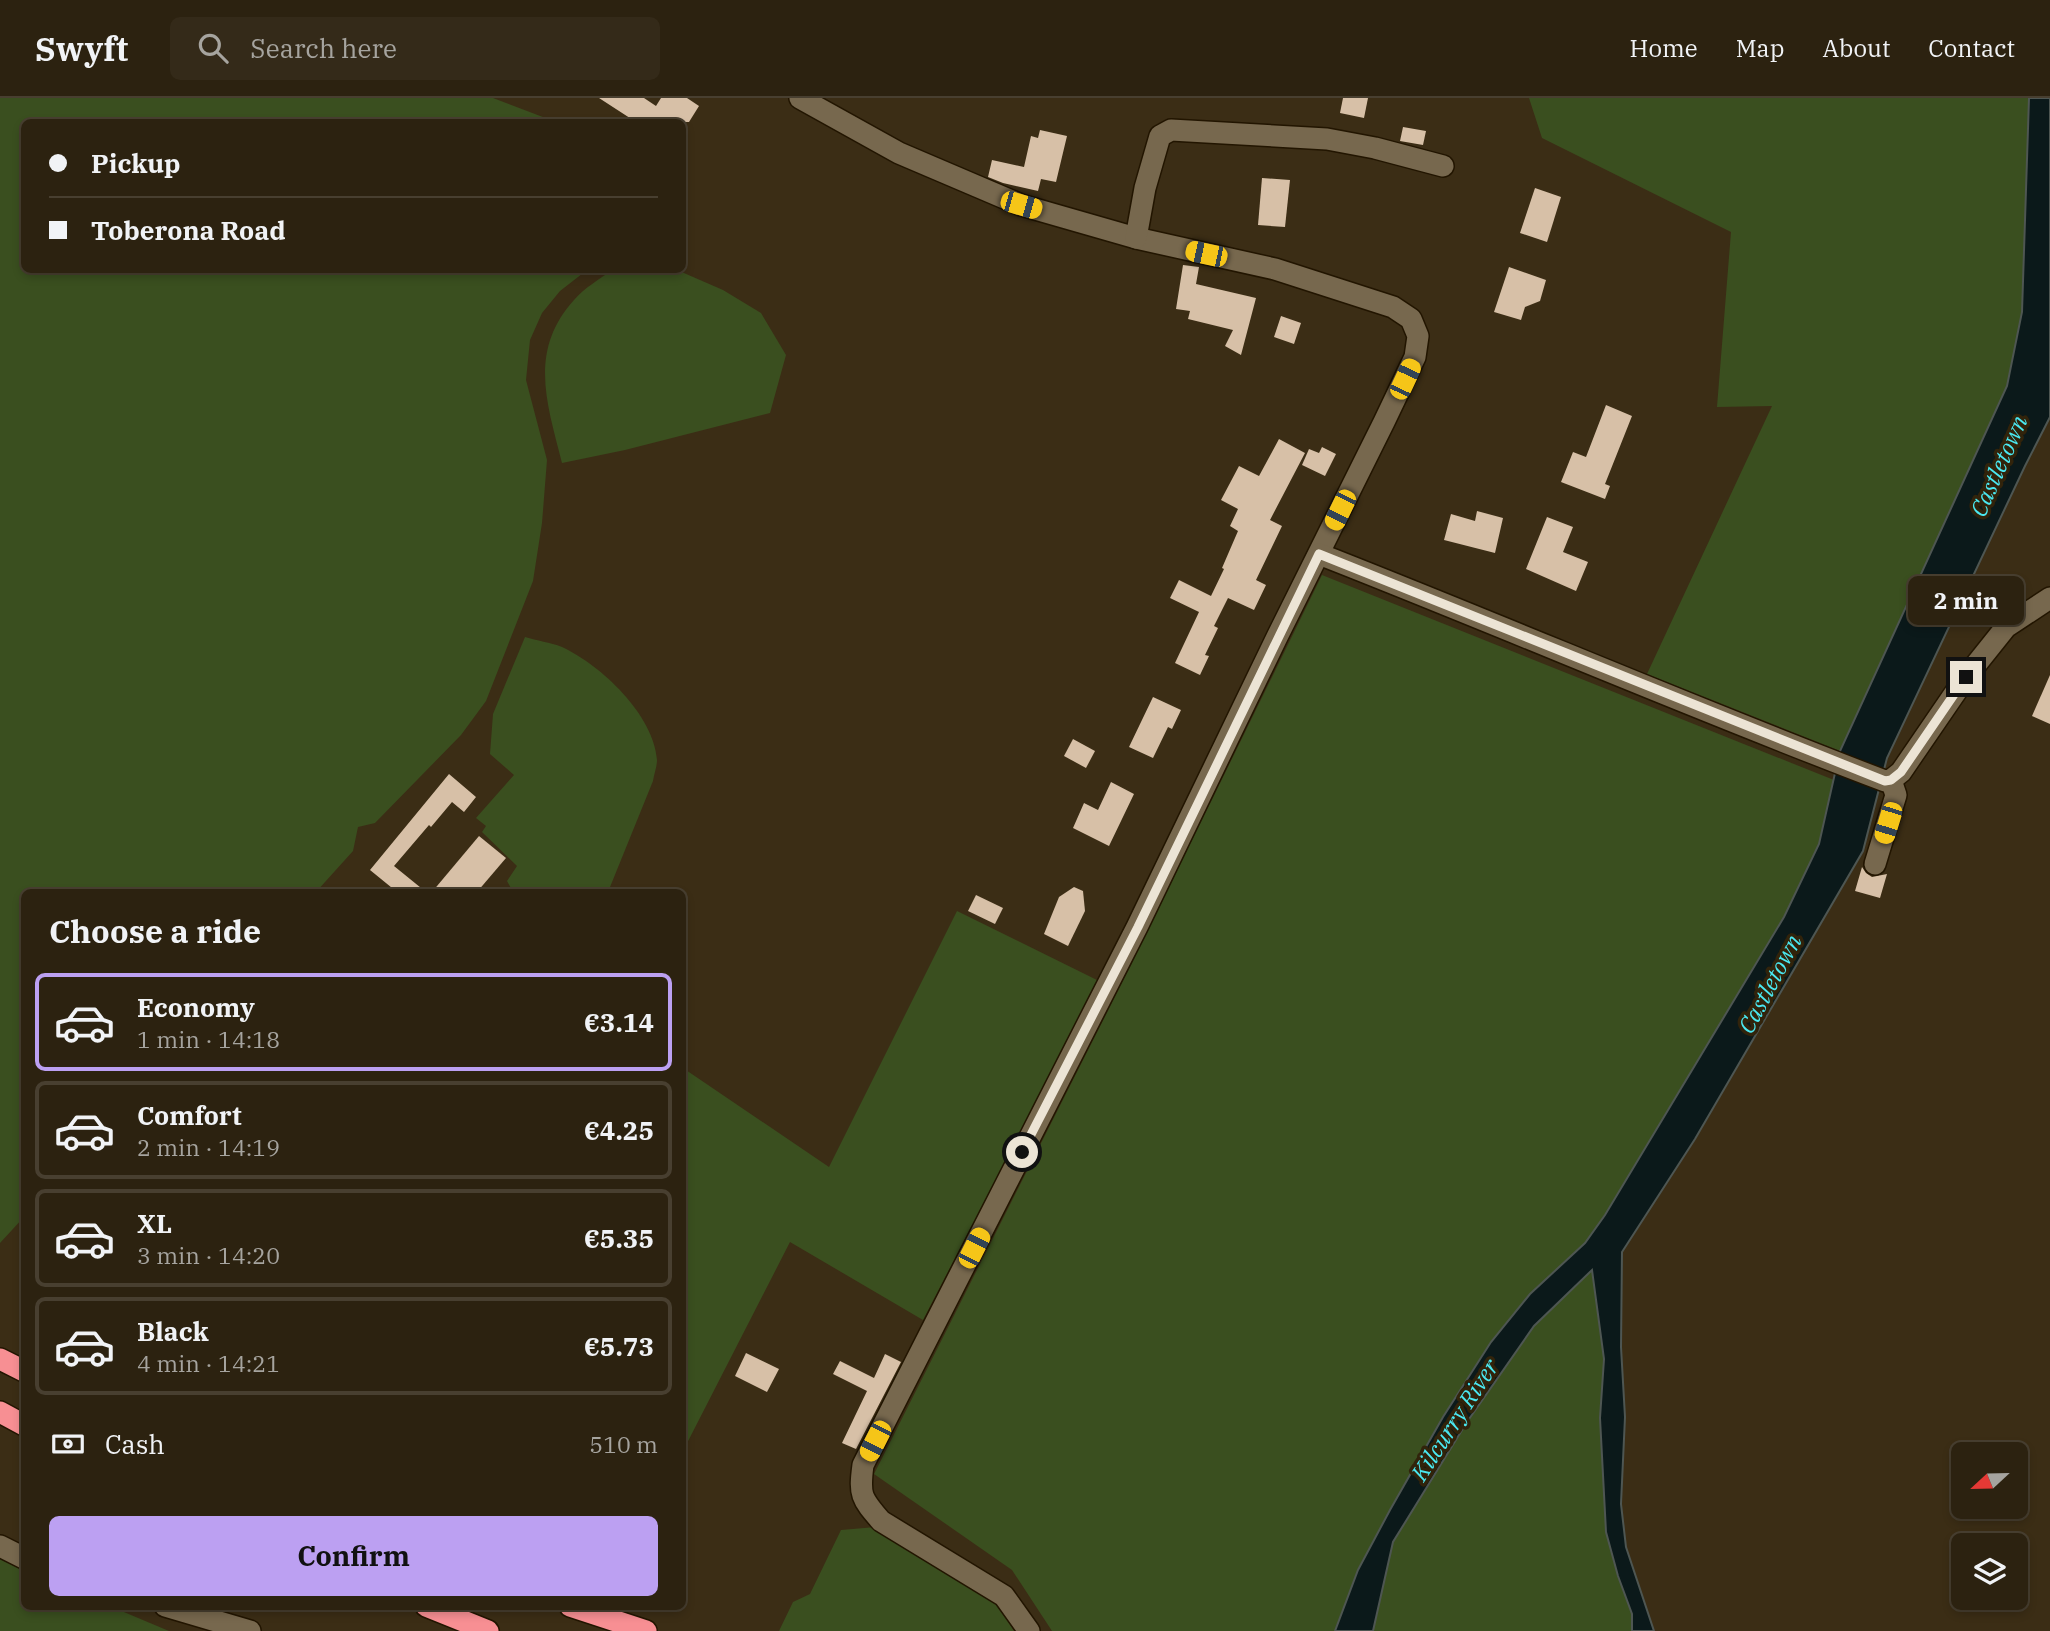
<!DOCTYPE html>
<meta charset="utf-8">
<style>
body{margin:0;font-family:"IBM Plex Serif",serif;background:#342a19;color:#f1f3f6;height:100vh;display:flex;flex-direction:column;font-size:26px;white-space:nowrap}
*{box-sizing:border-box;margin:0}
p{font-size:23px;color:#a6a49f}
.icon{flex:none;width:38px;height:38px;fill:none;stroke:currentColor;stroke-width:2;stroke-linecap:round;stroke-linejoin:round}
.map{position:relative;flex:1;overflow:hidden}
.panel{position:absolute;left:21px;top:791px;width:665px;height:721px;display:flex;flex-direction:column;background:#2c2210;border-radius:10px;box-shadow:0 4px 10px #0003,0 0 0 2px #483f30}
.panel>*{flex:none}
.hud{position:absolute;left:21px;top:21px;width:665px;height:154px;border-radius:10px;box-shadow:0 4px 10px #0003,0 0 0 2px #483f30;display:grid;align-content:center;height:154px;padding:0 28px;background:#2c2210}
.needle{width:46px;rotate:248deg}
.tools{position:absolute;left:1951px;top:1344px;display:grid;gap:14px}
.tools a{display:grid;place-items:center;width:77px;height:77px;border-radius:10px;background:#2c2210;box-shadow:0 4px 10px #0003,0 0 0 2px #483f30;font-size:35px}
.end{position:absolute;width:32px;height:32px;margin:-16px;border:9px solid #ece4d5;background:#111;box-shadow:0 0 0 4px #111}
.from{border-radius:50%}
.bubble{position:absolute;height:49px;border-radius:10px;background:#2c2210;box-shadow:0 4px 10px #0003,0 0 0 2px #483f30;font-size:23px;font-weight:700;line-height:49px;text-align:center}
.car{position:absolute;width:21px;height:42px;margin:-21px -10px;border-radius:9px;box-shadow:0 0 5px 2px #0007;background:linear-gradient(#f5c518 24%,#345 0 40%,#f5c518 0 76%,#345 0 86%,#f5c518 0)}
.hud b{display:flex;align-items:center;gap:24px;height:66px;font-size:26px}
.hud b+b{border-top:2px solid #483f30}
.hud i{width:18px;height:18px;background:#f1f3f6}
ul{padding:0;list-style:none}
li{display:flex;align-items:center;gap:21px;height:98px;margin:0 14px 10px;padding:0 14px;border:4px solid #483f30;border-radius:10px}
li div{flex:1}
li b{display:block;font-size:26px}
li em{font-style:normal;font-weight:700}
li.selected{border-color:#bca0f2}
li>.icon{width:63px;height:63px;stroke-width:1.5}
h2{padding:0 28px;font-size:32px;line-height:84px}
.pay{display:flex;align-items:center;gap:18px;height:77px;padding:0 28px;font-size:26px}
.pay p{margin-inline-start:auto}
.action{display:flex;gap:14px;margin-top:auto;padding:14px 28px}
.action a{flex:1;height:80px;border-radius:10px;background:#bca0f2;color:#111;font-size:28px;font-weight:700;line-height:80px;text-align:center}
header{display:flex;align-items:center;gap:42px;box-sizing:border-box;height:98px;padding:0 35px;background:#2c2210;border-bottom:2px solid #483f30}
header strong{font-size:33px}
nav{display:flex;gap:38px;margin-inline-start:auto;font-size:24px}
.search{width:490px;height:63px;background:#342a19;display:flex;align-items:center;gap:18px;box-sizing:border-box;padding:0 24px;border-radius:10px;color:#a6a49f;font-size:26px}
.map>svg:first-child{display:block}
.green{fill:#3a4f1f}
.water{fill:#0b191a;stroke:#4e5652;stroke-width:2}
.building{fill:#d7c0a7}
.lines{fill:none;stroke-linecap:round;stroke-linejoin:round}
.minor-casing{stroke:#221500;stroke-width:24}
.highway-casing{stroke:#221500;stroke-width:24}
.minor{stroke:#77684e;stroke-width:21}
.highway{stroke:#f78f93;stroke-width:21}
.route{stroke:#ece4d5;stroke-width:9}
.labels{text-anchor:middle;stroke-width:7;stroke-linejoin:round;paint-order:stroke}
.water-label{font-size:23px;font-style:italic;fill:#4ae8f1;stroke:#31230b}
</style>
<header>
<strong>Swyft</strong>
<div class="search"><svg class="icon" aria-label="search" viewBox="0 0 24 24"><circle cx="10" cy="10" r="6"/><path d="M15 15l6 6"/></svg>Search here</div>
<nav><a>Home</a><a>Map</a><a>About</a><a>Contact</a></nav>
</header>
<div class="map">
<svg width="2050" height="1533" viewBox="0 0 2050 1533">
<rect width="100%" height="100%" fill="#3b2d15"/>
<g class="green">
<path d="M 0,0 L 493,0 L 556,24 L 24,24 L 24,172 L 587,172 L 560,193 L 542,215 L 530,242 L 526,282 L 547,362 L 542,425 L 533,483 L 486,603 L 461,637 L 375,725 L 358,729 L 353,753 L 316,794 L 24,794 L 24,1119 L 0,1145 Z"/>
<path d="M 1529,0 L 2029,0 L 2022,214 L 2007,288 L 1840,653 L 1647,576 L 1772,308 L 1717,309 L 1731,134 L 1542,40 Z"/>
<path d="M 612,172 L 677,172 L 723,192 L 761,215 L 786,257 L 770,315 L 625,352 L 562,365 C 547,305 528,253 574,202 C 584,190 600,181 612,172 Z"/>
<path d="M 1322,477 L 1834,682 L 1819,746 L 1784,819 L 1605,1117 L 1585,1145 L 1530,1196 L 1491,1244 L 1443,1319 L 1390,1412 L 1358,1471 L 1335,1533 L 1052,1533 L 1012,1472 L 874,1376 L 1129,871 Z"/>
<path d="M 525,539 C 537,543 550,544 562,549 C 601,567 654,617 657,662 C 657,669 654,676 653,683 L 608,794 L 513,794 L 507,783 L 517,768 L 482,734 L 486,728 L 476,720 L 514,677 L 490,656 L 493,616 Z"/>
<path d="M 957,813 L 1099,883 L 923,1222 L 790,1144 L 683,1353 L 683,970 L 829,1069 Z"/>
<path d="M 1592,1172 L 1604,1261 L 1600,1320 L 1618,1478 L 1632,1516 L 1632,1533 L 1373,1533 L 1393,1444 L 1467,1324 L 1534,1228 Z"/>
<path d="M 876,1429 L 998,1507 L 1014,1533 L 779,1533 L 793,1504 L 810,1496 L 841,1432 Z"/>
<path d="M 0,1460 L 24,1471 L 24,1508 L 112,1509 L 169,1533 L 0,1533 Z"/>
</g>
<path class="water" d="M 2029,0 L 2050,0 L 2050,319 L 2025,368 L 1887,660 L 1863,753 L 1695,1041 L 1622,1154 L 1621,1249 L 1625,1319 L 1621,1406 L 1626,1449 L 1654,1533 L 1632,1533 L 1632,1516 L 1618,1478 L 1606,1434 L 1600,1320 L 1604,1261 L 1592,1172 L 1534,1228 L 1467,1324 L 1393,1444 L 1373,1533 L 1335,1533 L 1358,1472 L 1390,1412 L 1443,1319 L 1491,1244 L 1530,1196 L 1585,1145 L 1605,1117 L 1784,819 L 1819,746 L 1840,653 L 2007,288 L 2022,214 Z"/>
<g class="building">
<path d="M 599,0 L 644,0 L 656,8 L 661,0 L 687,0 L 699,8 L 689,24 L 636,24 Z"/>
<path d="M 1343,0 L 1368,0 L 1364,20 L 1340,15 Z"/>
<path d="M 1403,29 L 1426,33 L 1423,47 L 1400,43 Z"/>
<path d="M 1040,32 L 1067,38 L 1056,84 L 1041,81 L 1038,93 L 1003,85 L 988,79 L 992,62 L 1024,69 L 1031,38 L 1038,40 Z"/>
<path d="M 1262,80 L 1290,82 L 1285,129 L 1258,127 Z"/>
<path d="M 1535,90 L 1561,99 L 1547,144 L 1520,135 Z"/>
<path d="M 1183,167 L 1199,169 L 1196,186 L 1256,200 L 1241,257 L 1225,248 L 1233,232 L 1188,221 L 1190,213 L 1176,211 Z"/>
<path d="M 1509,169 L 1546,182 L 1540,203 L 1525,209 L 1521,222 L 1494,214 Z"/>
<path d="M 1281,218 L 1301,225 L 1294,246 L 1274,239 Z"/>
<path d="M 1606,307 L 1632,318 L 1605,386 L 1610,388 L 1605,401 L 1561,384 L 1573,354 L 1586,359 Z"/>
<path d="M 1279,341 L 1305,355 L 1270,422 L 1282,428 L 1256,482 L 1266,487 L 1254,512 L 1228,500 L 1214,528 L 1218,530 L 1205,557 L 1209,558 L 1200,577 L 1175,565 L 1199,514 L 1170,500 L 1179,482 L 1211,498 L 1224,471 L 1222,470 L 1238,433 L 1230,428 L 1238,411 L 1221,402 L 1239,368 L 1259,378 Z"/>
<path d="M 1322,349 L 1336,356 L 1325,378 L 1302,367 L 1309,351 L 1319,355 Z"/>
<path d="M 1477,413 L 1503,420 L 1495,455 L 1444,442 L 1451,416 L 1475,423 Z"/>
<path d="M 1547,419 L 1573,429 L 1563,454 L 1588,464 L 1576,493 L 1526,471 Z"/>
<path d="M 2050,577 L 2050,626 L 2032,618 Z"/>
<path d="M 1153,599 L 1181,612 L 1172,631 L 1168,629 L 1153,660 L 1129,649 Z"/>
<path d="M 1073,641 L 1095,653 L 1086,670 L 1064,658 Z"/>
<path d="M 449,676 L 476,699 L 464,714 L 452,704 L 431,729 L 429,727 L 394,768 L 426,794 L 397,794 L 370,772 Z"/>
<path d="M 1111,684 L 1134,696 L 1109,748 L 1073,730 L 1084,705 L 1098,712 Z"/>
<path d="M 479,738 L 506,760 L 477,794 L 432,794 Z"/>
<path d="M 1862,769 L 1866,775 L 1872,779 L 1887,776 L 1880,800 L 1855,793 Z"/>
<path d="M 1074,789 L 1083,793 L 1085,813 L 1068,848 L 1044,836 L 1059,799 Z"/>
<path d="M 976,797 L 1003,810 L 995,826 L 968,813 Z"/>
<path d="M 746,1255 L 779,1271 L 767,1294 L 735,1278 Z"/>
<path d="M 885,1256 L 901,1264 L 856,1351 L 842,1345 L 867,1293 L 833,1276 L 840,1263 L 874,1280 Z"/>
</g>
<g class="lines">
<g class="minor-casing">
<g id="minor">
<path d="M 800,0 L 899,55 L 1021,107 L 1136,140 L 1275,171 L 1393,209 L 1411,221 L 1418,238 L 1415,259 L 1384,324 L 1278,537 L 1137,829 L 863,1367 C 859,1397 861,1400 881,1423 L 1004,1498 L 1029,1533"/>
<path d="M 1136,140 L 1145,90 L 1160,38 L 1171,32 L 1327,41 L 1375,50 L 1443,68"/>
<path d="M 1319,456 C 1508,530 1695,611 1885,683 L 1891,682 L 1901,674 L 1966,579 L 2006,529 L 2050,500"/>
<path d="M 1875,766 L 1896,697 L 1891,682"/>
<path d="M 0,1448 L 24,1460"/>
<path d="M 165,1508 L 250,1533"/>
</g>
</g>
<g class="highway-casing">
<g id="highway">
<path d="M 0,1261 L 24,1273"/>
<path d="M 0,1314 L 24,1327"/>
<path d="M 426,1508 L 488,1533"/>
<path d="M 570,1508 L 646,1533"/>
</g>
</g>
<use href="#minor" class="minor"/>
<use href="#highway" class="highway"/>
</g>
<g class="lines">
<path class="route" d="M 1022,1054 L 1138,829 L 1319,456 L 1885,683 L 1891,682 L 1901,674 L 1966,579"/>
</g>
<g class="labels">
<g class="water-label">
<text transform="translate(1999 368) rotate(-66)" y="8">Castletown</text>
<text transform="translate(1770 886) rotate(-62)" y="8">Castletown</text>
<text transform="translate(1455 1322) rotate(-57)" y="8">Kilcurry River</text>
</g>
</g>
</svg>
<div class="tools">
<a><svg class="needle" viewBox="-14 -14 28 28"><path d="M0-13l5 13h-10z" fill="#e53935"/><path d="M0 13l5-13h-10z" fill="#a6a49f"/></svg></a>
<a><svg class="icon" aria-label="layers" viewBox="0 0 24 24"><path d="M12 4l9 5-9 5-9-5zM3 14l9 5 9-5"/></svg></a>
</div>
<i class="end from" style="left:1022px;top:1054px"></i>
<i class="end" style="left:1966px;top:579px"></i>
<div class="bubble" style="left:1908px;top:478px;width:116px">2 min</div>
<i class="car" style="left:1021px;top:107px;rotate:106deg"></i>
<i class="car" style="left:1206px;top:156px;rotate:282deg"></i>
<i class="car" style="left:1405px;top:281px;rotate:25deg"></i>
<i class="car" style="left:1340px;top:412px;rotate:206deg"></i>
<i class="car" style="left:1888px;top:725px;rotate:197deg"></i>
<i class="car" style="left:974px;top:1150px;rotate:27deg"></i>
<i class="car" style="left:875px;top:1343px;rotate:207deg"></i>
<div class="hud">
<b><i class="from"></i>Pickup</b>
<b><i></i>Toberona Road</b>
</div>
<section class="panel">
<h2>Choose a ride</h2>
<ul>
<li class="selected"><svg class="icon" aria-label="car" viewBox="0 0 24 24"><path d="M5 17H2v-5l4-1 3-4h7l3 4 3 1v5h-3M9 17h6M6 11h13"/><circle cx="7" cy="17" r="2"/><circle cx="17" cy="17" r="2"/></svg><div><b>Economy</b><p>1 min · 14:18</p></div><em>€3.14</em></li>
<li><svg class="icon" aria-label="car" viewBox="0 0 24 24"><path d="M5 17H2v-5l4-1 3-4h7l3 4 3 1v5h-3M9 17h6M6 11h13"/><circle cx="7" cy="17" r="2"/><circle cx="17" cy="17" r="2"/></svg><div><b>Comfort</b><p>2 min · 14:19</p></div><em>€4.25</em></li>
<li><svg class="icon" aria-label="car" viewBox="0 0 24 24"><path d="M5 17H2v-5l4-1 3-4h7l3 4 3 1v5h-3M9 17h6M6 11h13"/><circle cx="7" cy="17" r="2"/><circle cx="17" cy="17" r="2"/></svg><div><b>XL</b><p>3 min · 14:20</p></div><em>€5.35</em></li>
<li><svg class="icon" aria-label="car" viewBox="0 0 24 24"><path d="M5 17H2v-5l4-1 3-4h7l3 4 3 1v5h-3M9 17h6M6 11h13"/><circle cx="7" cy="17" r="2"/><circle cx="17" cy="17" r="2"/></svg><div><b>Black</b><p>4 min · 14:21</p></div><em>€5.73</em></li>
</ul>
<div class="pay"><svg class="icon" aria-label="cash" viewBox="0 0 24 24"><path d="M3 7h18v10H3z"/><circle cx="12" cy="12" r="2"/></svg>Cash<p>510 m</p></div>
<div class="action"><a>Confirm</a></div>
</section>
</div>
